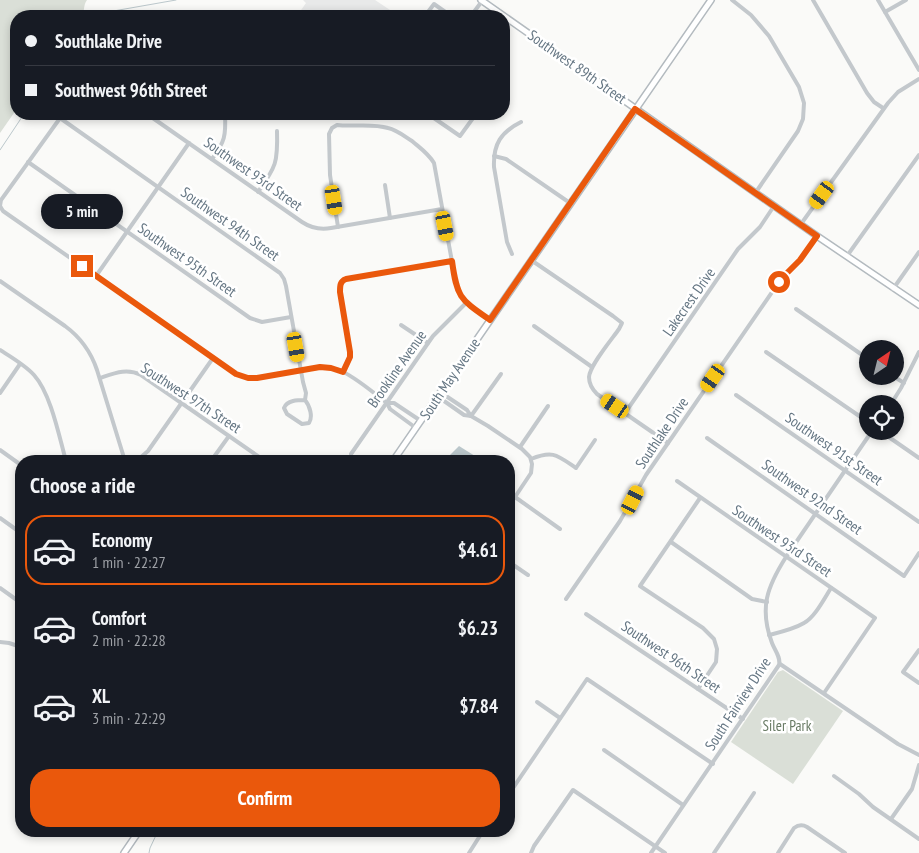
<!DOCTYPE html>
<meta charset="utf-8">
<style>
body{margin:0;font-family:"PT Sans Narrow",sans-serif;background:#242831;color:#f1f3f6;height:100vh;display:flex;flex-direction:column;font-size:19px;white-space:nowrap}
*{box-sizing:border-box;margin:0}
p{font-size:16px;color:#9ea1a6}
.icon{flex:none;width:28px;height:28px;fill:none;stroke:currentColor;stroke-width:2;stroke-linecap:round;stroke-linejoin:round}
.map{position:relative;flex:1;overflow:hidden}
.side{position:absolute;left:15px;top:455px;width:500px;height:382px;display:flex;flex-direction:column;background:#171b24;border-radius:20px;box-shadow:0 2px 8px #0003}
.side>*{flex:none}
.banner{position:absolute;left:10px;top:10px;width:500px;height:110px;border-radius:20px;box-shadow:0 2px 8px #0003;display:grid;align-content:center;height:110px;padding:0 15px;background:#171b24}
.needle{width:32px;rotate:35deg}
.buttons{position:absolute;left:859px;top:340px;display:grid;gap:10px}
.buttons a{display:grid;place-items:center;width:45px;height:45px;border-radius:50%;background:#171b24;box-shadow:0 2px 8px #0003;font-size:25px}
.end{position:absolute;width:22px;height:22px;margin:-11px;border:6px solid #ea580c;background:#fff;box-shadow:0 0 0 2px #fff}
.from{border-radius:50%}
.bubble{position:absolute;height:35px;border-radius:18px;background:#171b24;box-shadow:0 2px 8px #0003;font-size:16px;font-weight:700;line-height:35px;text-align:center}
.car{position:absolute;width:15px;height:30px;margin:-15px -8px;border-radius:6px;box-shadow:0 0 4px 1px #0007;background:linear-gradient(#f5c518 24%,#345 0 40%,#f5c518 0 76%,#345 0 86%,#f5c518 0)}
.banner b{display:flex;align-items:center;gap:18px;height:48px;font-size:19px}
.banner b+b{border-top:1px solid #363941}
.banner i{width:12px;height:12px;background:#f1f3f6}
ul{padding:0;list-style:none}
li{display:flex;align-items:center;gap:15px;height:70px;margin:0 10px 8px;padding:0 5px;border:2px solid transparent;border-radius:20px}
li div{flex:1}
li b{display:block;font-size:19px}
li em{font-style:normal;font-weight:700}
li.selected{border-color:#ea580c}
li>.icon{width:45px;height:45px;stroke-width:1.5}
h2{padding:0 15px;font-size:22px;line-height:60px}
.primary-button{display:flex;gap:10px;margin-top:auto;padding:10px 15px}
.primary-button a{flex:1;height:58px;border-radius:20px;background:#ea580c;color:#fff;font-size:20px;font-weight:700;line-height:58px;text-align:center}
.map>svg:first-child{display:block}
.built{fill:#e8e9e9}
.green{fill:#dadfd7}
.water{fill:#bbc7cb}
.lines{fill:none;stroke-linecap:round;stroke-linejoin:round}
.stream{stroke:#bbc7cb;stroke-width:1}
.secondary-casing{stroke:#b3babf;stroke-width:8}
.street{stroke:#c3c8cc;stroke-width:4}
.secondary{stroke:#fff;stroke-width:5}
.route{stroke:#ea580c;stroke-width:6}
.labels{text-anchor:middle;stroke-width:5;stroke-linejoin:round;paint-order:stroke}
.street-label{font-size:15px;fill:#657683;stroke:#fff}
.park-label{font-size:15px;fill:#687a64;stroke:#fff}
</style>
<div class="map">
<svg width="919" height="853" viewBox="0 0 919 853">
<rect width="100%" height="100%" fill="#fafaf8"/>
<path class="built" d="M 303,0 L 375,0 L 399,16 L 297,16 L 306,3 Z"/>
<g class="green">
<path d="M 0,0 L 87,0 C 83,5 85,11 82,16 L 16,16 L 16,110 L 0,133 Z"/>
<path d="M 783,670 L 843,711 L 793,784 L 731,742 L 778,672 Z"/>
</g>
<path class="water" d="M 459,446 L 483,461 L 444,461 Z"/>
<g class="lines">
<g class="stream">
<path d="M 94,16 L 102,13 L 176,0"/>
<path d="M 0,150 L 24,114"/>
<path d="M 149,853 L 150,848 L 158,831"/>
</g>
<g class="secondary-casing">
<g id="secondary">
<path d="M 481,0 L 817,236 L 919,305"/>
<path d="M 393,461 L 711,0"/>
<path d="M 124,853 L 139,831"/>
</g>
</g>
<g class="street">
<path d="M 732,0 L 751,15 L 769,36 L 799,87 L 804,103 L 803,119 L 798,131 L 756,192"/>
<path d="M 813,0 L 867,93 L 874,102 L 883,108"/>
<path d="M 878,0 L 919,70"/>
<path d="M 885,12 L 906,0"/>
<path d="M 425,16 L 434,4 L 451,16"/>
<path d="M 471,16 L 482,1"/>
<path d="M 63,114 L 1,200 L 0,206 L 3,211 L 238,375 L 244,377 L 254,378 C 277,377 317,362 339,370 C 356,377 372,392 387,403 L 390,409 L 416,428"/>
<path d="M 147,114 L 302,222 C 311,228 320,230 331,228 L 442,209"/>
<path d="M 428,114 L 460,136 L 476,114"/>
<path d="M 60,118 L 280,273 L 284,279 L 286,286 L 303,382 L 306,393 L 305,400 C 310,406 313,417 309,423 L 302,424 L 287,414 L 284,408 C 287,400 298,400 305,400"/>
<path d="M 494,156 L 506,159 L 570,203"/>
<path d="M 212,159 C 225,142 226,135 225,114"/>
<path d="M 28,162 L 250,318 L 262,322 L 291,317"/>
<path d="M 385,185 L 390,218"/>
<path d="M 258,192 C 276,167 278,162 277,131"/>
<path d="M 801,224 L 888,103 L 898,92 L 919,79"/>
<path d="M 338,227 L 330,175 L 329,134 L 332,128 L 337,125 C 353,127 372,123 388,128 C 397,130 404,136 412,141 C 420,148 428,153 434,163 L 457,289 C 464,304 477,311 490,320"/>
<path d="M 512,254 L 507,242 L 494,167 C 493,144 501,132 521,122"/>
<path d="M 847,256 L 919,155"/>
<path d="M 531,260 L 613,316 L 622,323 L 619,329 C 612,339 590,365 589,377 C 589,384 592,389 597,394 L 668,443"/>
<path d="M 96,276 L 189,143"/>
<path d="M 0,281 L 65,326 C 80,337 91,352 97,370 L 125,461"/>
<path d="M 893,289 L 919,252"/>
<path d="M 796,309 L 868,359"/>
<path d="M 401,325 L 428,343"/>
<path d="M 534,326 L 592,367"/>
<path d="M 0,350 C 11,357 25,365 34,375 C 51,394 59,436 66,461"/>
<path d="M 766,352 L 868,422"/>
<path d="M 343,372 L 349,360 L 350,352 L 340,292 C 340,286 340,281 346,279 L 452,261"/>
<path d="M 893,376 L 904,383"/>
<path d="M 100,378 C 115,373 127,368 141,375 L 265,461"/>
<path d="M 440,392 L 467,410 L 471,416"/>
<path d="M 0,393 L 20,364"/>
<path d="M 736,395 L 919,522"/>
<path d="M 437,396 L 464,415 L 471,416 L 488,426 L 522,449 L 530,457 L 532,464 L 531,473 L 509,506"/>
<path d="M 387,403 L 394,403 L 421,421"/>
<path d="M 891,404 L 901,388 L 919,352"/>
<path d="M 625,413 L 738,249 L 760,227 L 774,206"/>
<path d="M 471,416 L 501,374"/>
<path d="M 880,431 L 919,458"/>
<path d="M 707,438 L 904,576 L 919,553"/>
<path d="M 520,447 L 548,406"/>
<path d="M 0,450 L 21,465"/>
<path d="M 351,454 L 433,336 L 466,303"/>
<path d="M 531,459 C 553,450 557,455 576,468 L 595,440"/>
<path d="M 128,461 L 140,458 L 148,451 L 213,358"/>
<path d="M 211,461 L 229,436"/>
<path d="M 677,481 L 875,618 L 824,693"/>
<path d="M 515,497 L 560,529"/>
<path d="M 0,518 L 21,533"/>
<path d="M 671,542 L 752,599 L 767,602"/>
<path d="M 509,562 L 528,575"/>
<path d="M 0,588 L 21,603"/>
<path d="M 566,599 L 620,521 L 646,475 L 779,282 L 786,274 L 800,260 L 817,236"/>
<path d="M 586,614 L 743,719"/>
<path d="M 769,635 C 781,632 794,629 804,623 C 815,617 824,599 831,588"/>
<path d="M 0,642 L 9,643 L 21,647"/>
<path d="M 919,650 L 903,672 L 919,683"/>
<path d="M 780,664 L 898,744 L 919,755"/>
<path d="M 698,689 L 716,662 L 717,649 L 714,639 L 703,628 L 640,586 L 700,498"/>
<path d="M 537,702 L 560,718"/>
<path d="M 604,750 L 683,805"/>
<path d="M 834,776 L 859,794 L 873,807 L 919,839"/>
<path d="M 509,794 L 587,679 L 713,764"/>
<path d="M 891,819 L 912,789 L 919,765"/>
<path d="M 469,853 L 483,831"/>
<path d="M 531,853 L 534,846 L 573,790 L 665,853"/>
<path d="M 651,853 L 779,665 C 781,657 775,651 772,643 C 759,608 767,587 786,557 L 872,431"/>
<path d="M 714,853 L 754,793"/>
<path d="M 778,853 L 794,828 C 798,825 802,824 807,827 L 845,853"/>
</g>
<use href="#secondary" class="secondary"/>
</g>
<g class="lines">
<path class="route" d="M 82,266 L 236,374 L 248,378 L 257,378 L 320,367 L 331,368 L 343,372 L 350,357 L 350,352 L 340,292 C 340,286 340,281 346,279 L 452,261 C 457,298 460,299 490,320 L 635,109 L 817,236 L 800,260 L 786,274 L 779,282"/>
</g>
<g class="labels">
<g class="street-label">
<text transform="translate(577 67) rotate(35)" y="5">Southwest 89th Street</text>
<text transform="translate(253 174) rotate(35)" y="5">Southwest 93rd Street</text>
<text transform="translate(230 224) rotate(35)" y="5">Southwest 94th Street</text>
<text transform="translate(187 260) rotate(35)" y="5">Southwest 95th Street</text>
<text transform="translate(689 302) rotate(-55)" y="5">Lakecrest Drive</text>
<text transform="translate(397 369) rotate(-55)" y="5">Brookline Avenue</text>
<text transform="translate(450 379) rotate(-56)" y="5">South May Avenue</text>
<text transform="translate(191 398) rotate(33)" y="5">Southwest 97th Street</text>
<text transform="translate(662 433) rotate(-56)" y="5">Southlake Drive</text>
<text transform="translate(834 449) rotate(35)" y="5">Southwest 91st Street</text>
<text transform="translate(812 497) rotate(35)" y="5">Southwest 92nd Street</text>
<text transform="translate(782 541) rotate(34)" y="5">Southwest 93rd Street</text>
<text transform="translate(671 657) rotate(34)" y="5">Southwest 96th Street</text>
<text transform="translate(738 704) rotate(-57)" y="5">South Fairview Drive</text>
</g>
<g class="park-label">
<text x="787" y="731">Siler Park</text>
</g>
</g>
</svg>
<div class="buttons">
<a><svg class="needle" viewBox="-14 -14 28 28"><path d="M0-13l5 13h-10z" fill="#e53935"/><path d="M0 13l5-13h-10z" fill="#9ea1a6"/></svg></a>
<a><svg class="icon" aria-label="locate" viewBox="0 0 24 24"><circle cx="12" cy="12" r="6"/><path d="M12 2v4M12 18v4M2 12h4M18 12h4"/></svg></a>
</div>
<i class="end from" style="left:779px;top:282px"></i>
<i class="end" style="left:82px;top:266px"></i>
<div class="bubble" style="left:41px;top:194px;width:82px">5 min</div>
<i class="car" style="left:822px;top:195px;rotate:216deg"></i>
<i class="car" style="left:334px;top:200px;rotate:171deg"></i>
<i class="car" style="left:445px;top:226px;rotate:169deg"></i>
<i class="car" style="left:296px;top:347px;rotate:170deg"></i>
<i class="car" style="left:713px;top:378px;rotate:215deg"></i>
<i class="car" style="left:615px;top:406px;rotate:304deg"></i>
<i class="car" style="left:633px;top:500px;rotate:27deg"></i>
<div class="banner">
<b><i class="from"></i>Southlake Drive</b>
<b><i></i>Southwest 96th Street</b>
</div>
<section class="side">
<h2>Choose a ride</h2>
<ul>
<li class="selected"><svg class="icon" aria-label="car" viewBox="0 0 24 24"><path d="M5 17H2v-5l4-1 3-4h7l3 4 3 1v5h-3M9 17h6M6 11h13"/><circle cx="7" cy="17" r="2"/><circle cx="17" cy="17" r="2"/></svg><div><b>Economy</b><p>1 min · 22:27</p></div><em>$4.61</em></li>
<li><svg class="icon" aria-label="car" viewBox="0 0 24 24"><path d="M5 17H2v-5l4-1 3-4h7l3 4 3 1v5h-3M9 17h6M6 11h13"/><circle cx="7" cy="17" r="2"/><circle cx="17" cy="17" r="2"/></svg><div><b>Comfort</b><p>2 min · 22:28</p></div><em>$6.23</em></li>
<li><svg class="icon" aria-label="car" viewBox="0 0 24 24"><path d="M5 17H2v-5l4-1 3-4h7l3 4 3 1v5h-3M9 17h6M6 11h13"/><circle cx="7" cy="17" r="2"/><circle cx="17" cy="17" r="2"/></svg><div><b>XL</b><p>3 min · 22:29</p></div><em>$7.84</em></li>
</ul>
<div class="primary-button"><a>Confirm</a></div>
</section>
</div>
